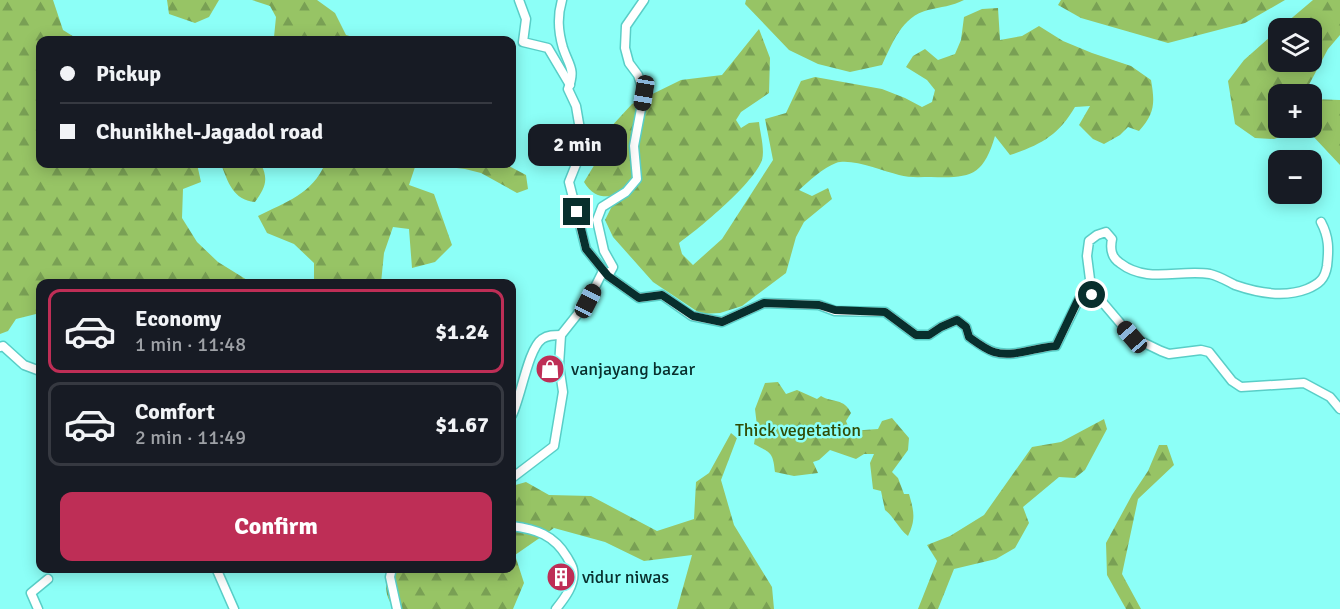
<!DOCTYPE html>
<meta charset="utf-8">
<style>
body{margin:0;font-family:Signika,sans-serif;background:#242831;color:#f1f3f6;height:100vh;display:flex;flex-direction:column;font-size:22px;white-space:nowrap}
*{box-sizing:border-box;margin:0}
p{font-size:20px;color:#9ea1a6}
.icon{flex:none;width:33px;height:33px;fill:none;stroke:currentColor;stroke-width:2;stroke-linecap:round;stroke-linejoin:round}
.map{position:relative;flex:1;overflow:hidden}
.panel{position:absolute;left:36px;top:279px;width:480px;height:294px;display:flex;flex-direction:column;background:#171b24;border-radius:12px;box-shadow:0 3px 15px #0003}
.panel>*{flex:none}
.hud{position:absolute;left:36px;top:36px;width:480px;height:132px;border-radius:12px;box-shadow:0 3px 15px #0003;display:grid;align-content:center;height:132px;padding:0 24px;background:#171b24}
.tools{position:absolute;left:1268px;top:18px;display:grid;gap:12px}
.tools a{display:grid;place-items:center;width:54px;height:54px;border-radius:12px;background:#171b24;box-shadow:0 3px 15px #0003;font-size:30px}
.end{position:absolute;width:27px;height:27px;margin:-14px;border:8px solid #082f2d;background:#fff;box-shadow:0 0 0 3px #fff}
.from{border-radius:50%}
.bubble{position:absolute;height:42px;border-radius:12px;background:#171b24;box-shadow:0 3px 15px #0003;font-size:20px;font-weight:800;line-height:42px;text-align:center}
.car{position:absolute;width:18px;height:36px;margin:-18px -9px;border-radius:8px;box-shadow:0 0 4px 2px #0007;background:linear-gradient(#222 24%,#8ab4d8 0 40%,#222 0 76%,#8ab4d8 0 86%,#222 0)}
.hud b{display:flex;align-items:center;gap:21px;height:57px;font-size:22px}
.hud b+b{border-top:2px solid #363941}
.hud i{width:15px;height:15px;background:#f1f3f6}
ul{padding:10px 0 0;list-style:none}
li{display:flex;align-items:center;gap:18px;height:84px;margin:0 12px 9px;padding:0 12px;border:3px solid #363941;border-radius:12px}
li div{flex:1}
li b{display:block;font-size:22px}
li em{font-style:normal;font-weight:800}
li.current{border-color:#be2e56}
li>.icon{width:54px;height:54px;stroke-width:1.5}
.cta{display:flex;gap:12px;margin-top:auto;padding:12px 24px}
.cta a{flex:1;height:69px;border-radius:12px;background:#be2e56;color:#fff;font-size:24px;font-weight:800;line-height:69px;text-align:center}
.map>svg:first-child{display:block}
.forest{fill:url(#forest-firs)}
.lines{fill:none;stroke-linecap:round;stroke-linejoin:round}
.street-casing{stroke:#59cec7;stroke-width:11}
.street{stroke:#fff;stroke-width:8}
.route{stroke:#082f2d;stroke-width:8}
.labels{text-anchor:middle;stroke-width:5;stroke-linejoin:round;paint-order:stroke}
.poi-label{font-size:18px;fill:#082f2d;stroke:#8cfff7;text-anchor:start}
.park-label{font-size:18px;fill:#304b05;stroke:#8cfff7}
</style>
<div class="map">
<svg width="1340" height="609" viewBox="0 0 1340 609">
<defs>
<pattern id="forest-firs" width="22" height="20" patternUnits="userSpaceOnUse" patternTransform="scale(1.5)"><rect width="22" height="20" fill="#97c465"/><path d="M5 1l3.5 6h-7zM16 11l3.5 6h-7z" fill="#79a054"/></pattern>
</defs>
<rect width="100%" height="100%" fill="#8cfff7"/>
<g class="forest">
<path d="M 0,0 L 53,0 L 63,30 L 79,40 L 40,40 L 40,164 L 197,164 L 201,182 L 183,189 L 182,218 L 197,242 L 218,262 L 252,283 L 40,284 L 40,313 L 16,319 L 8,331 L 0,334 Z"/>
<path d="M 167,0 L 219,0 L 209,17 L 195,23 L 169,14 Z"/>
<path d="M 252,0 L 317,0 L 335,13 L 346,35 L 364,40 L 282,40 L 282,39 L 274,37 L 276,17 L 270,6 Z"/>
<path d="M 746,0 L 964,0 C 952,6 941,7 928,10 C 902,16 892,44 882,65 L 850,72 L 818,64 L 789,50 L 745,4 Z"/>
<path d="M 1061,0 L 1285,0 L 1245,23 L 1168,43 L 1081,18 L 1058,5 Z"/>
<path d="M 1313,0 L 1340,0 L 1340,35 L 1328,49 L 1304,94 L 1278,94 L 1278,128 L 1311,128 L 1311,99 L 1340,100 L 1340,165 L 1311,134 L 1297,131 L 1274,139 L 1255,138 L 1235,124 L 1228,81 L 1244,60 L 1278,30 L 1278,62 L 1311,62 L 1311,28 L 1280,28 Z"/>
<path d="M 998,8 L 1000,40 L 1022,36 L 1039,26 L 1063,41 L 1092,53 L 1131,66 L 1151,80 C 1155,103 1155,113 1139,131 L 1128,127 L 1120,135 L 1104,144 L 1093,139 L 1079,125 L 1090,106 L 1075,107 C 1058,136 1040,145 1010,155 L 995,136 C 983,177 970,178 931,177 C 920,177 909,178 899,175 C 882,171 852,158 836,163 C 823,168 809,181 799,190 L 812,196 L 828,188 L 832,199 L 804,222 L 796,237 L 786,273 L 742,306 L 720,313 L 701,314 L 653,282 L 613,237 L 605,220 L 612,206 L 623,198 L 619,195 C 603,198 593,197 584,182 L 601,154 L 609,129 L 632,104 L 681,80 L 722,75 L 759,29 L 770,58 L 769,93 L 741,112 L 736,120 L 741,128 L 749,123 L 759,122 C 760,133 765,149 762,160 C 754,183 700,228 679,243 L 682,254 L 693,265 L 722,239 L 773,160 L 765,119 L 786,113 L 801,81 L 815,77 L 882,89 L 905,98 L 922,107 L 932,102 L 935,90 L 927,80 L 906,67 L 913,56 L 925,49 L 938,60 L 955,54 L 961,40 L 964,17 L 982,9 Z"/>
<path d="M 221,164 L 261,164 C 269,180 265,188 255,202 C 233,200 228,182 221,164 Z"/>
<path d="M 325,164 L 416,164 L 409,185 L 434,194 L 452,245 L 435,262 L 412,268 L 409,229 L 393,227 L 384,253 L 381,283 L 314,283 L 314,263 L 294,244 L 267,233 L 258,216 C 286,202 312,194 325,164 Z"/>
<path d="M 423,164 L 505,164 L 526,175 L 528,189 L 517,193 L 481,173 L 465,169 Z"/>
<path d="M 778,382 L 786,394 L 797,390 L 817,399 L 821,396 C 833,403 844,398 851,413 L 846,421 L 850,431 L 878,429 L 882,421 L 892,418 L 909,438 L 908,450 L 892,472 L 898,478 L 904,494 L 909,494 C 914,511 916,520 908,536 C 898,528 895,518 885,510 L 881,491 L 873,489 L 870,463 L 874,454 L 864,454 L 856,459 L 830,450 L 819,460 L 813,462 L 818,473 L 794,476 L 775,472 C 773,452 771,453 754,444 L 757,426 L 755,409 L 765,383 Z"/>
<path d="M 1104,419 L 1107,429 L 1085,470 L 1075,478 L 1059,477 L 1023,507 L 1029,523 L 1015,548 L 996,559 L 954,569 L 938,609 L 918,609 L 937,561 L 927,545 L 950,536 L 984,515 L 1032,447 L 1061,442 Z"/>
<path d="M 731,433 L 737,438 L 721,480 L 734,525 L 772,587 L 774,609 L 677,609 L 692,555 L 644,561 L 605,542 L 554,528 L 515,555 L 524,583 L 513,609 L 396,609 C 384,599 385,583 388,569 L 512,568 L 512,486 L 526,482 L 549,495 L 591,496 L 657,531 L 694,519 L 696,482 L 709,473 Z"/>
<path d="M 1159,445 L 1167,445 L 1174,465 L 1138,499 L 1122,574 L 1141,609 L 1126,609 L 1107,575 L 1106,543 L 1132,495 L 1148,471 Z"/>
</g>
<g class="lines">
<g class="street-casing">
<g id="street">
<path d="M 519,0 L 526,19 L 523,42 L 548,48 L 570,85"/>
<path d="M 562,0 C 557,17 558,31 563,48 C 569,66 576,69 568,89 L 576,106 L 583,147 L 569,182 L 586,249 L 608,276 L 639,298 L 662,295 L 692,316 L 722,322 L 764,303 L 819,305 L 835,311 L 885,312 L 916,335 L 929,335 L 941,327 L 957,320 L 966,327 L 969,337 C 976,342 985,349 994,352 C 1013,358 1037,347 1056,346 L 1079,299 L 1085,295 L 1092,295 L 1104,304 L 1132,337 L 1161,351 L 1169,354 L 1201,350 L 1209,352 L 1232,381 L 1241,387 L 1304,383 L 1330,397 L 1340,409"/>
<path d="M 608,276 L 613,267 L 604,251 L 597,220 L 602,207 L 626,192 L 637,179 L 634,146 L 644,93 L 638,75 L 629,63 L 625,48 L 626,26 L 644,0"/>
<path d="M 1092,295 L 1087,256 L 1089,241 L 1097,235 L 1106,232 L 1112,239 C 1110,249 1111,257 1120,263 C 1147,284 1179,269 1210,274 C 1219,276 1227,281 1235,285 C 1258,293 1284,298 1307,289 C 1319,284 1325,279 1327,266 C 1329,249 1329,237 1321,222"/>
<path d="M 0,347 L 3,346 L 24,365 L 40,371"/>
<path d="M 512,415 C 521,397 528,349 542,339 C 548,335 554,335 561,335"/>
<path d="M 512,478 L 554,446 L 563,392 L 559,365 L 561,335 L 588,301 L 603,271"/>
<path d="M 512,526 C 536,529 554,535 567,557 C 569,561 573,566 573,570 C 576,584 564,599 556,609"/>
<path d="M 216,568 L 234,609"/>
<path d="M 392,568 L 390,577 L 397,609"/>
<path d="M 38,609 L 31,593 L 48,579"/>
</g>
</g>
<use href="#street" class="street"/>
</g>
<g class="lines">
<path class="route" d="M 577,212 L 586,249 L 608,276 L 639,298 L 662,295 L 693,316 L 722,322 L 764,303 L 819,305 L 835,310 L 885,312 L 916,335 L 929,335 L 941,327 L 957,320 L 966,327 L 969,337 C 976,342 985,349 994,352 C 1013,358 1037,347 1056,346 L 1079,298 L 1085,295 L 1092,295"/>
</g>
<defs>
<g id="shop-disc" transform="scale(1.5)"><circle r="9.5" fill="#be2e56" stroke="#8cfff7"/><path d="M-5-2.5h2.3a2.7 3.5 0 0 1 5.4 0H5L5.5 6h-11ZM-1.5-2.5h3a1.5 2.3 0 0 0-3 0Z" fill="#fff"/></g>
<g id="building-disc" transform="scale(1.5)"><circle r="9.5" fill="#be2e56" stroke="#8cfff7"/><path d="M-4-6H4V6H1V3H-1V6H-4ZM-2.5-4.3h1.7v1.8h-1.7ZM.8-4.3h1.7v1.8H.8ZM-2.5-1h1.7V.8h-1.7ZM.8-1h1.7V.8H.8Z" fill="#fff"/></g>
</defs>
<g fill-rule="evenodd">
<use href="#shop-disc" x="550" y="369"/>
<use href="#building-disc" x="561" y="577"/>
</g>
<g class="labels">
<g class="poi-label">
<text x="571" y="375">vanjayang bazar</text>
<text x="582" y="583">vidur niwas</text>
</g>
<g class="park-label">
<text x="798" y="436">Thick vegetation</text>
</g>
</g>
</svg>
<div class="tools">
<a><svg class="icon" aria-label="layers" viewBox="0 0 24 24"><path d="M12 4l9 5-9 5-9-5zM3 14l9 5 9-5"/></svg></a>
<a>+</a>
<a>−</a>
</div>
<i class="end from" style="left:1092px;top:295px"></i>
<i class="end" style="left:577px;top:212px"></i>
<div class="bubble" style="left:528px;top:124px;width:99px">2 min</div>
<i class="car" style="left:644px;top:93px;rotate:189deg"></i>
<i class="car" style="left:588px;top:301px;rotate:27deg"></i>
<i class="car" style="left:1132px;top:337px;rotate:319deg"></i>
<div class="hud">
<b><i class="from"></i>Pickup</b>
<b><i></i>Chunikhel-Jagadol road</b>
</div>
<section class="panel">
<ul>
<li class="current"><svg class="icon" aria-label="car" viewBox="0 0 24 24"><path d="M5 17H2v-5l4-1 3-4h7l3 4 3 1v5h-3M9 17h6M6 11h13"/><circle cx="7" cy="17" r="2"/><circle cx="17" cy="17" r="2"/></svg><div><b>Economy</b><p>1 min · 11:48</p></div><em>$1.24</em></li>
<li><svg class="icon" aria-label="car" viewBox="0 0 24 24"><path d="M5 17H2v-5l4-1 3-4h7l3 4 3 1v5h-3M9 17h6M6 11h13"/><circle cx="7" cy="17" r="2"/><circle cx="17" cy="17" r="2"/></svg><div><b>Comfort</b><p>2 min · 11:49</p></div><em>$1.67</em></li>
</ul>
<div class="cta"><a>Confirm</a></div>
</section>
</div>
